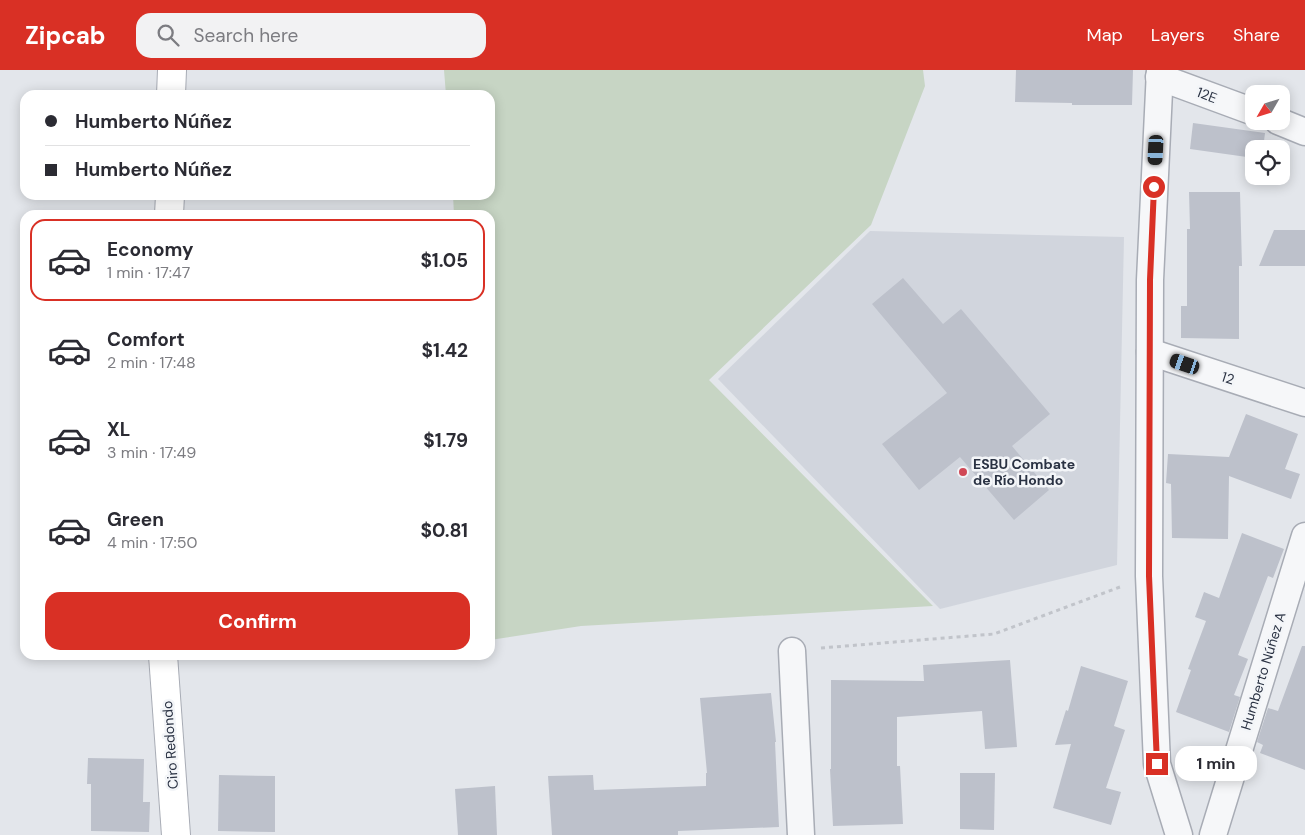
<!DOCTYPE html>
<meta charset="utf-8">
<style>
body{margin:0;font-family:"DM Sans",sans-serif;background:#f2f2f3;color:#2b2b33;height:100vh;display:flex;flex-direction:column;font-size:19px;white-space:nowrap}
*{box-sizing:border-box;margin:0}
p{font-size:16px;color:#7c7c81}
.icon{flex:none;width:28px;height:28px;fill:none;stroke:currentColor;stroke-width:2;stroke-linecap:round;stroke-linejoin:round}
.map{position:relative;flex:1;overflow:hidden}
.sheet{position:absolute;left:20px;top:140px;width:475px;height:450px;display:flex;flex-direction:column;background:#fff;border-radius:15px;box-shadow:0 2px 12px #0003}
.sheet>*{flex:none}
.top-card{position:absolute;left:20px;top:20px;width:475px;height:110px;border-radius:15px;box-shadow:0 2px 12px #0003;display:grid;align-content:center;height:110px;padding:0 25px;background:#fff}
.needle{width:32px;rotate:231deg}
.controls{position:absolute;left:1245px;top:15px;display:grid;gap:10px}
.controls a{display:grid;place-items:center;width:45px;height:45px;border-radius:10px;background:#fff;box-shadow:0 2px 12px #0003;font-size:25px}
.end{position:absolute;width:22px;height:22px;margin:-11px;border:6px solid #d93025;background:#fff;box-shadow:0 0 0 2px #fff}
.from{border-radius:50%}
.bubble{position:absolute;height:35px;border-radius:15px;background:#fff;box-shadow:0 2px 12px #0003;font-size:16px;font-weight:700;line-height:35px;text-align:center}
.car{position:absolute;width:15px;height:30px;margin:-15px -8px;border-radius:6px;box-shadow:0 0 4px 1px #0007;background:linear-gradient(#222 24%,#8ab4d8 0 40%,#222 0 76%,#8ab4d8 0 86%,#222 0)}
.top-card b{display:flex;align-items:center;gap:18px;height:48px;font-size:19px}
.top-card b+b{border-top:1px solid #e1e1e2}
.top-card i{width:12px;height:12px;background:#2b2b33}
ul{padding:9px 0 0;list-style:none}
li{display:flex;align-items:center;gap:15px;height:82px;margin:0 10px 8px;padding:0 15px;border:2px solid transparent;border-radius:15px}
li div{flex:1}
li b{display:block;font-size:19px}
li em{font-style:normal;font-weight:700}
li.selected{border-color:#d93025}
li>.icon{width:45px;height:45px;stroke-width:1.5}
.action{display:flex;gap:10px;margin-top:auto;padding:10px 25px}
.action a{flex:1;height:58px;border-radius:15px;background:#d93025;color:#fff;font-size:20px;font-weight:700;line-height:58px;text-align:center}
header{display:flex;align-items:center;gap:30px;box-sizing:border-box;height:70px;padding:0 25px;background:#d93025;color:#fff}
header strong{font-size:24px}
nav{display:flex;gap:28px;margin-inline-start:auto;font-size:18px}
.search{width:350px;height:45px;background:#f2f2f3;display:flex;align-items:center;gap:12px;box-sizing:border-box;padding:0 18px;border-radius:15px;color:#7c7c81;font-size:19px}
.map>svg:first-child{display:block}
.built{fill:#d1d5dd}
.green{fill:#c7d5c4}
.building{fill:#bdc1cb}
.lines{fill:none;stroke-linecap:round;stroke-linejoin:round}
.street-casing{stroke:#a8acb5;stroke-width:29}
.secondary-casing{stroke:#a8acb5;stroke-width:30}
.path{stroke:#c1c4ca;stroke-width:3;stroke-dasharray:4 4;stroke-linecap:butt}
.street{stroke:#f6f7f9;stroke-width:26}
.secondary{stroke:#fff;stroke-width:28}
.route{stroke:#d93025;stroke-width:6}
.poi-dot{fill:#d04856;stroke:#f3f5f8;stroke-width:2}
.labels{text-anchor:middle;stroke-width:5;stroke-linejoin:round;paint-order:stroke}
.street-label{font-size:14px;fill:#2a3243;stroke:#f3f5f8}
.poi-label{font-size:14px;font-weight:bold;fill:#2a3243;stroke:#f3f5f8;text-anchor:start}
</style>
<header>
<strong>Zipcab</strong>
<div class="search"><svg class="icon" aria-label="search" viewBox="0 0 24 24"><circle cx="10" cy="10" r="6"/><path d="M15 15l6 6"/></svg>Search here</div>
<nav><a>Map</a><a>Layers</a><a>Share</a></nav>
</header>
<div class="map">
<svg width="1305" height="765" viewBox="0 0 1305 765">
<rect width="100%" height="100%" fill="#e3e6eb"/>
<path class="built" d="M 870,161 L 1124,167 L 1117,495 L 940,539 L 718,309 Z"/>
<path class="green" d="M 444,0 L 923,0 L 925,16 L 871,155 L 709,310 L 933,536 L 581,556 L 490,570 L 490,145 L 454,145 L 453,125 L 490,125 L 490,25 L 446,25 Z"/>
<g class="building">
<path d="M 1016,0 L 1133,0 L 1132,35 L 1072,35 L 1072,33 L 1015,32 Z"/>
<path d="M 1193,53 L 1265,63 L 1263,79 L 1254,79 L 1254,88 L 1190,79 Z"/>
<path d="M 1189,122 L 1240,122 L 1242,196 L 1239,196 L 1239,269 L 1181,268 L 1181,236 L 1187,236 L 1187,159 L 1190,159 Z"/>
<path d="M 1274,160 L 1305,160 L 1305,196 L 1259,196 Z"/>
<path d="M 903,208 L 943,254 L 961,239 L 1050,344 L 1012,376 L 1049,420 L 1014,450 L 960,387 L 919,420 L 882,374 L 947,323 L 872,234 Z"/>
<path d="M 1246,344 L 1298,364 L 1285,399 L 1300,404 L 1291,429 L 1229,406 L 1228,469 L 1172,468 L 1171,414 L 1166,413 L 1168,384 L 1229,387 Z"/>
<path d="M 1242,463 L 1284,479 L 1273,508 L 1268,506 L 1238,585 L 1248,589 L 1234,625 L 1240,627 L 1229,662 L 1176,642 L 1191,600 L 1188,599 L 1206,551 L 1195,547 L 1204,522 L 1219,528 Z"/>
<path d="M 1302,576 L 1305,576 L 1305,700 L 1260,683 L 1263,675 L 1257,672 L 1268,638 L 1278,641 Z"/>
<path d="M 1010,590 L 1017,677 L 985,679 L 982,641 L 897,647 L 897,696 L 900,696 L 903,754 L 833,756 L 830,699 L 831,699 L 831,610 L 924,611 L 923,595 Z"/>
<path d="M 1081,596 L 1128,611 L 1114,656 L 1125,660 L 1106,718 L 1121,722 L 1111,755 L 1053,738 L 1071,674 L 1055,675 L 1066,640 L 1068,641 Z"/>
<path d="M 771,623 L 776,672 L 775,672 L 779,757 L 678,761 L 678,765 L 552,765 L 548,706 L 593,705 L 594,720 L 706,716 L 706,703 L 707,703 L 700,628 Z"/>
<path d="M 88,688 L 144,689 L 143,732 L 150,732 L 149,762 L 91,761 L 91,714 L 87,714 Z"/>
<path d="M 960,703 L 995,703 L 994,760 L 960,759 Z"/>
<path d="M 219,705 L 275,706 L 275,762 L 218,761 Z"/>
<path d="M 495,716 L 497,765 L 458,765 L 455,719 Z"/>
</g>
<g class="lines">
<g class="street-casing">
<g id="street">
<path d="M 1160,0 L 1150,210 L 1149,506 L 1157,694 L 1179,765"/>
<path d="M 1159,7 L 1254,42"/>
<path d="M 1278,51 L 1305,62"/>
<path d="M 1150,282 L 1305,333"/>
<path d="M 792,581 L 801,765"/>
<path d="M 1213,765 L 1305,466"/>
</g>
</g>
<g class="secondary-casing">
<g id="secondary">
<path d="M 171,25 L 172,0"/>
<path d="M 169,145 L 170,125"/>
<path d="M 163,585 L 176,765"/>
</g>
</g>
<path class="path" d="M 821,578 L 994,564 L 1120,517"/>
<use href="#street" class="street"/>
<use href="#secondary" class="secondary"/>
</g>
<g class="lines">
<path class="route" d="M 1154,117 L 1150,210 L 1149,506 L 1157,694"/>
</g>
<circle class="poi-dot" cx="963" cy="402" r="5"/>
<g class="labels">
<g class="street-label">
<text transform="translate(1207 25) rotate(21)" y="5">12E</text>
<text transform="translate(1228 308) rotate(18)" y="5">12</text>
<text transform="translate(1263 601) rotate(-73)" y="5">Humberto Núñez A</text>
<text transform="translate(170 675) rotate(-94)" y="5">Ciro Redondo</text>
</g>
<g class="poi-label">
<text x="973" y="399">ESBU Combate<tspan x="973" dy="16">de Río Hondo</tspan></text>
</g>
</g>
</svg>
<div class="controls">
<a><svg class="needle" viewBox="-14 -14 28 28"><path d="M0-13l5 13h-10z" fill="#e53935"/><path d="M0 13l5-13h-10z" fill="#7c7c81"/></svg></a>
<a><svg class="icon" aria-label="locate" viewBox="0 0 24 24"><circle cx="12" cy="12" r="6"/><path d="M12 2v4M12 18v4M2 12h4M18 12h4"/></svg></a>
</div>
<i class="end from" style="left:1154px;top:117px"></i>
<i class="end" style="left:1157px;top:694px"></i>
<div class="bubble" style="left:1175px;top:676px;width:82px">1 min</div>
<i class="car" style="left:1156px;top:80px;rotate:183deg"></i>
<i class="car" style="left:1185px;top:294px;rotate:289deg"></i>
<div class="top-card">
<b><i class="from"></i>Humberto Núñez</b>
<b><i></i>Humberto Núñez</b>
</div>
<section class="sheet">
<ul>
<li class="selected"><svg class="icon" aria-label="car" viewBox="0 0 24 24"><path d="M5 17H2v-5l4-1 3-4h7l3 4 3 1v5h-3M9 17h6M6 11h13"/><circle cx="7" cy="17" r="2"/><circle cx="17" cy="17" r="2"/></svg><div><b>Economy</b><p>1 min · 17:47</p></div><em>$1.05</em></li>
<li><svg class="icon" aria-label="car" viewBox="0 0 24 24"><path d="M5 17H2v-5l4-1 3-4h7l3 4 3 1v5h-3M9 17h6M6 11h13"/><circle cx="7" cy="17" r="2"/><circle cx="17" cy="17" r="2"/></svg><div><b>Comfort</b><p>2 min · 17:48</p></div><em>$1.42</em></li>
<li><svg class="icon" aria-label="car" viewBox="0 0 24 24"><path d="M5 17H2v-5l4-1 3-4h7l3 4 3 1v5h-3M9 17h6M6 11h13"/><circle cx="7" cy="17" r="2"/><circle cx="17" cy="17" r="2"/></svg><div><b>XL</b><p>3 min · 17:49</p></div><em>$1.79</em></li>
<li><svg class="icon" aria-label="car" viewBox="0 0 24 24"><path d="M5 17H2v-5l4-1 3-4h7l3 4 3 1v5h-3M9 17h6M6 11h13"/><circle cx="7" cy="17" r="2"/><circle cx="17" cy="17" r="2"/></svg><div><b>Green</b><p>4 min · 17:50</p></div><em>$0.81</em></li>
</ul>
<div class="action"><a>Confirm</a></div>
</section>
</div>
